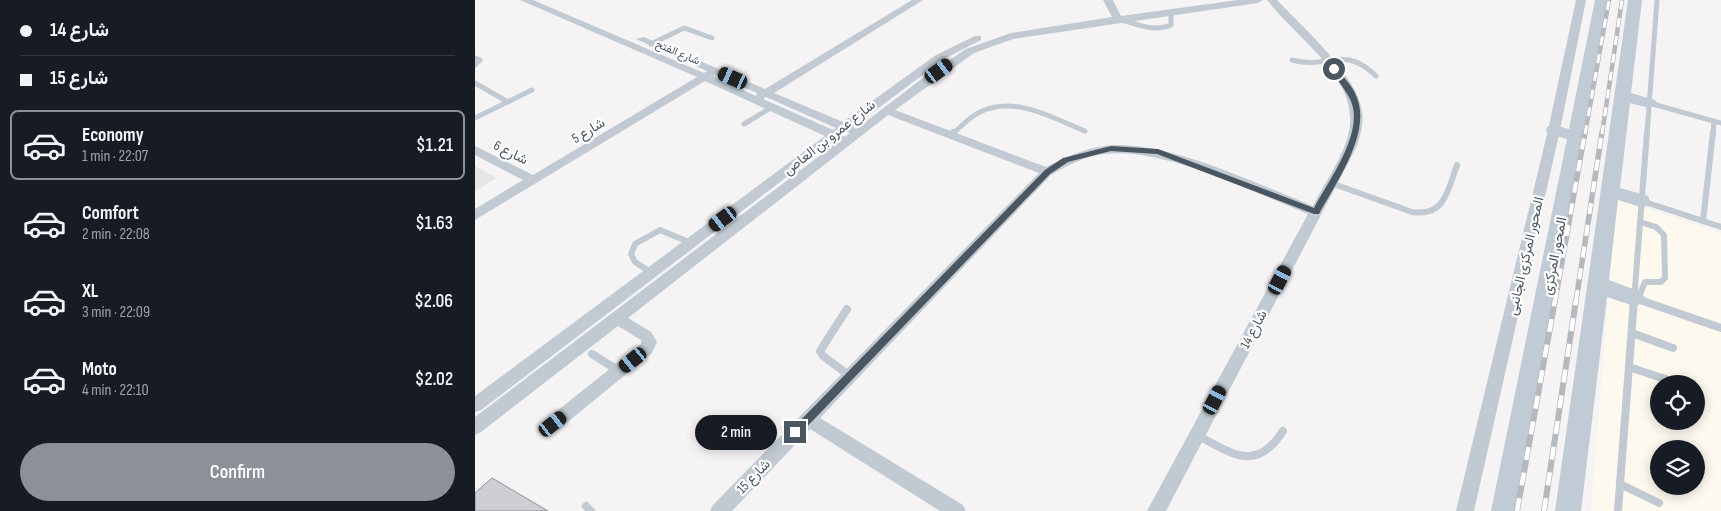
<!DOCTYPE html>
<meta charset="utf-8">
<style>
body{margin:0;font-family:"Sofia Sans Condensed",Vazirmatn,sans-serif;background:#242831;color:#f1f3f6;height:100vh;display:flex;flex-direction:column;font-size:19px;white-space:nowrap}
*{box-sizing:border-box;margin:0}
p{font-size:16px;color:#9ea1a6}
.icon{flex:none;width:28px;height:28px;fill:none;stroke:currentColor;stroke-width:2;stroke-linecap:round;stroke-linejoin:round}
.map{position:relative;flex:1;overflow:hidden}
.side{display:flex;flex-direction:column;background:#171b24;width:475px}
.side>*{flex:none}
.top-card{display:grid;align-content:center;height:110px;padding:0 20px;background:#171b24}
.buttons{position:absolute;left:1175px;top:375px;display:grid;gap:10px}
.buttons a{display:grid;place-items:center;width:55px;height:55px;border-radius:50%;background:#171b24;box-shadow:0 2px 12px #0003;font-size:25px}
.end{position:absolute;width:22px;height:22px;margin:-11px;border:6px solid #4a5661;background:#fff;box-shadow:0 0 0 2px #fff}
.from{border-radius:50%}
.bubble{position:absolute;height:35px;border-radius:18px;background:#171b24;box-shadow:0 2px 12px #0003;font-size:16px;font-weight:600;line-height:35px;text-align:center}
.car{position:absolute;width:15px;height:30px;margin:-15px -8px;border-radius:6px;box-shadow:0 0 4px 1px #0007;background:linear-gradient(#222 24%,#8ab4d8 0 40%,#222 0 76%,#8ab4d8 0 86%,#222 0)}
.top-card b{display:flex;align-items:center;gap:18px;height:48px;font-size:19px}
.top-card b+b{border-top:1px solid #363941}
.top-card i{width:12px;height:12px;background:#f1f3f6}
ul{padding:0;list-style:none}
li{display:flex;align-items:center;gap:15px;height:70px;margin:0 10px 8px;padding:0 10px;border:2px solid transparent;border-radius:8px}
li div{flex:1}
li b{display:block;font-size:19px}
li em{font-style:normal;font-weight:600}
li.current{border-color:#8c9099}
li>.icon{width:45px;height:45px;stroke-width:1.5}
.cta{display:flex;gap:10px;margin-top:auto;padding:10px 20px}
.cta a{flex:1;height:58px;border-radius:30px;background:#8c9099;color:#fff;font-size:20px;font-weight:600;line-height:58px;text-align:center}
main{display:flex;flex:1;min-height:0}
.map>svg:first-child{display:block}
.commercial{fill:#fdf9ef;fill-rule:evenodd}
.education{fill:#e6e4e5}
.building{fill:#cdcfd5;stroke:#909195}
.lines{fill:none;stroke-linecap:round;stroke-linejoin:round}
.service-far2{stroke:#c1cad2;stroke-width:5}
.service-far1{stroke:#c1cad2;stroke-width:6}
.service{stroke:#c1cad2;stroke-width:8}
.minor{fill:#c1cad2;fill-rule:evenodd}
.secondary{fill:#c1cbd6;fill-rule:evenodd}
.rail-far2-casing{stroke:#b5b8bd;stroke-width:4.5}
.rail-far1-casing{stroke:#b5b8bd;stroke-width:5.5}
.rail-casing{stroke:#b5b8bd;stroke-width:6}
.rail-far2{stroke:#fff;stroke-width:3;stroke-dasharray:9;stroke-linecap:butt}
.rail-far1{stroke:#fff;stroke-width:4;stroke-dasharray:11;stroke-linecap:butt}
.rail{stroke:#fff;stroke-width:4.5;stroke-dasharray:13;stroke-linecap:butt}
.route{fill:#4a5661}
.labels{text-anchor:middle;stroke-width:4.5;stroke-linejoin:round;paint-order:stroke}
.far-street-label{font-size:11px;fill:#4a5661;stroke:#fff}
.street-label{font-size:14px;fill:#4a5661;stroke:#fff}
</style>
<main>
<section class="side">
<div class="top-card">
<b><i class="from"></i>شارع 14</b>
<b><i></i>شارع 15</b>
</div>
<ul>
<li class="current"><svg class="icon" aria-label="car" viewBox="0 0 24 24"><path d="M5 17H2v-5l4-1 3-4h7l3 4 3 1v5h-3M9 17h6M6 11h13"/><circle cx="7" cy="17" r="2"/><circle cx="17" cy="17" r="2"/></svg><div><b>Economy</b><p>1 min · 22:07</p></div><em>$1.21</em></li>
<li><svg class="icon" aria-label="car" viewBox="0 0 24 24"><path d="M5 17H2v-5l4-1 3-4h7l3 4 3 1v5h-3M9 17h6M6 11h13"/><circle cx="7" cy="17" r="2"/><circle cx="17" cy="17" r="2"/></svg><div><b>Comfort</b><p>2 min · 22:08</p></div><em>$1.63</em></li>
<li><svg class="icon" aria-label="car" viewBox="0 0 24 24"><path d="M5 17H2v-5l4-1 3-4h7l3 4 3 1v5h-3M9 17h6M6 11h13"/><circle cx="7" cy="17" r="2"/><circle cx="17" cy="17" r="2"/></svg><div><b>XL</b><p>3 min · 22:09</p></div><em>$2.06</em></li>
<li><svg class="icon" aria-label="car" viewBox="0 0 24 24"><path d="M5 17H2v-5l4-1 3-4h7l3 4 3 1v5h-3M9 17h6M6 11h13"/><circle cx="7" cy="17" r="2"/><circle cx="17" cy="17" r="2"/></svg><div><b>Moto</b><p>4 min · 22:10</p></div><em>$2.02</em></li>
</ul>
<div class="cta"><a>Confirm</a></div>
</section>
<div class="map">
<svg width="1246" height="511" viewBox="0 0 1246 511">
<rect width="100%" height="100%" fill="#f5f3f3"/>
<path class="commercial" d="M 1141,199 L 1246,233 L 1246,511 L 1116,511 ZM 1184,384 L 1221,384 L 1221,421 L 1184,421 ZM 1184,449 L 1221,449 L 1221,486 L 1184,486 Z"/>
<path class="education" d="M 0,166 L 21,178 L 0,191 Z"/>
<path class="building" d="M 17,478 L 73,511 L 0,511 L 0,493 Z"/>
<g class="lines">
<g class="service-far2">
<path d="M 647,20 C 663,25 680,32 696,25 L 696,12"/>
<path d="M 176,44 L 209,28 L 237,38"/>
<path d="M 0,58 L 5,60 L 0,65"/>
<path d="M 817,60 C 853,70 869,44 901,76"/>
<path d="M 0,83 L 33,102"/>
<path d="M 1174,103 L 1246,123"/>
<path d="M 0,118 L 57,90"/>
<path d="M 269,124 L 297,107"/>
<path d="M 477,134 C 486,127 494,117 505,112 C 539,95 578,118 610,131"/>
<path d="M 1172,134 L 1182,0"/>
<path d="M 1238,134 L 1239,121"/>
</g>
<g class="service-far1">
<path d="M 475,135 L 478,132"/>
<path d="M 856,183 L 937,212 C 970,217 973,190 982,165"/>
<path d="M 1167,201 L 1246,227"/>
<path d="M 1228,221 L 1238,132"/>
<path d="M 177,273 L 160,262 L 156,254 L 160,244 L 185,230 L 216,243"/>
<path d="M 1160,297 L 1165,294 L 1170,282 L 1186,282 L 1190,278 L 1189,235 L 1181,227 L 1165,222"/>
<path d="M 1160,298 L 1169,301"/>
<path d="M 1159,301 L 1172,132"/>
</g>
<g class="service">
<path d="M 1165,300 L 1246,328"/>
<path d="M 372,309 L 345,351 L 348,356 L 375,376"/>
<path d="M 1157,333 L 1198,348"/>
<path d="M 117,354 L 144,371"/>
<path d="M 1154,367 L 1196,381"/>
<path d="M 722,435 C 758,454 781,473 808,431"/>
<path d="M 1145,484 L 1184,503"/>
<path d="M 111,506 L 116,511"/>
<path d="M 1143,511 L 1159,300"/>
</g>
<g class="minor">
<path d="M 45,0 L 58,0 L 229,73 L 232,71 L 161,39 L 169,37 L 290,89 L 437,0 L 448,0 L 299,93 L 368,122 L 461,55 L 500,36 L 506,36 L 506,40 L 469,59 L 378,127 L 381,129 L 448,78 L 491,49 L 536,33 L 637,17 L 628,0 L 638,0 L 646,16 L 763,0 L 788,0 L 783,3 L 538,39 L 499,53 L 420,110 L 571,167 C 593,156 615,146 640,145 C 700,144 782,184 838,206 C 848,186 862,166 870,145 C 895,84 824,42 792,0 L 802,0 C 827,27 883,75 887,112 C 889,124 885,135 882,146 L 691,511 L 672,511 L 833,214 C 776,191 678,141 618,156 C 603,160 590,167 576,175 L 345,418 L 488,505 L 491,511 L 465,511 L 335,429 L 257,511 L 235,511 L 238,505 L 564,173 L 413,115 L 153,318 L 176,332 L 182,342 L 177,353 L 84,429 L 78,432 L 72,429 L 70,424 L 72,419 L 166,344 L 166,340 L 143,326 L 6,432 L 0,435 L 0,417 L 364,141 L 360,140 L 6,410 L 0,412 L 0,396 L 350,136 L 230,81 L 0,220 L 0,209 L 48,180 L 0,155 L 0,146 L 58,175 L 222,77 ZM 240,75 L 282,93 L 281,96 L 238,76 ZM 291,97 L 361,128 L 358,130 L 288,99 ZM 371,132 L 375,133 L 370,137 L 367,135 Z"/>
<path d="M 1101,0 L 1111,0 L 1085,130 L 999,511 L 981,511 L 1073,130 Z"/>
</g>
<g class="secondary">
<path d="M 1120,0 L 1134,0 L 1042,511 L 1016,511 L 1092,139 L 1073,134 L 1071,130 L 1073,126 L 1079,125 L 1094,129 Z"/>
<path d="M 1153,0 L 1167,0 L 1156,93 L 1180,100 L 1182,103 L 1174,108 L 1155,103 L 1145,188 L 1173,196 L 1175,201 L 1173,206 L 1166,207 L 1143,200 L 1134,280 L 1166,292 L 1170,298 L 1166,304 L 1159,306 L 1132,297 L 1106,511 L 1080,511 Z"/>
</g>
<g class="rail-far2-casing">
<g id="rail-far2">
<path d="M 1110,134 L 1134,0"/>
<path d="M 1127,134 L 1147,0"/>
</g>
</g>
<g class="rail-far1-casing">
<g id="rail-far1">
<path d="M 1080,301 L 1110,132"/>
<path d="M 1101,301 L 1127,132"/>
</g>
</g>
<g class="rail-casing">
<g id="rail">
<path d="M 1042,511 L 1080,300"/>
<path d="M 1069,511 L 1101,300"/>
</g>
</g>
<use href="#rail-far2" class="rail-far2"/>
<use href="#rail-far1" class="rail-far1"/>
<use href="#rail" class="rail"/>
</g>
<path class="route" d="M 857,68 L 862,68 C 867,76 876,84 880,93 C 899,130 862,181 844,214 L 839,214 L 682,154 L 636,151 L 593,162 L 575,174 L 324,435 L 317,435 L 317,429 L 570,170 L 588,158 L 636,146 L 683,149 L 839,208 C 854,180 887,136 877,104 C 873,91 858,77 857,68 Z"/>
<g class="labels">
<g class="far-street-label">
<text transform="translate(203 52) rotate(23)" y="4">شارع الفتح</text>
</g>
<g class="street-label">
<text transform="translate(113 130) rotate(-31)" y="5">شارع 5</text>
<text transform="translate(354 137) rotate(-38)" y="5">شارع عمرو بن العاص</text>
<text transform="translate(36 152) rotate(27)" y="5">شارع 6</text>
<text transform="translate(1050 256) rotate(-77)" y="5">المحور المركزى الجانبى</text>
<text transform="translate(1079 256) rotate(-79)" y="5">المحور المركزى</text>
<text transform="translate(778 329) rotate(-62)" y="5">شارع 14</text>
<text transform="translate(278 476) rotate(-46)" y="5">شارع 15</text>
</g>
</g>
</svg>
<div class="buttons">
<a><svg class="icon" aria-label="locate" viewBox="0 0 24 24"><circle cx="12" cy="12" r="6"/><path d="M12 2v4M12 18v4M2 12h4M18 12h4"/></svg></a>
<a><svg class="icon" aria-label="layers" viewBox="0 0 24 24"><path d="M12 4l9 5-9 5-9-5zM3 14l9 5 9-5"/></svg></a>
</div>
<i class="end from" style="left:859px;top:69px"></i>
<i class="end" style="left:320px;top:432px"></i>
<div class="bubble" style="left:220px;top:415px;width:82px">2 min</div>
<i class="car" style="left:464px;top:71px;rotate:54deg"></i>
<i class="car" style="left:258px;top:78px;rotate:294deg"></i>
<i class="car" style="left:248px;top:219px;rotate:233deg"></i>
<i class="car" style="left:805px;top:280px;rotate:28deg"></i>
<i class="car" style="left:158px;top:360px;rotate:231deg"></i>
<i class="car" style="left:740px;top:400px;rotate:28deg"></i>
<i class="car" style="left:78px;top:424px;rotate:52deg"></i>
</div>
</main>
